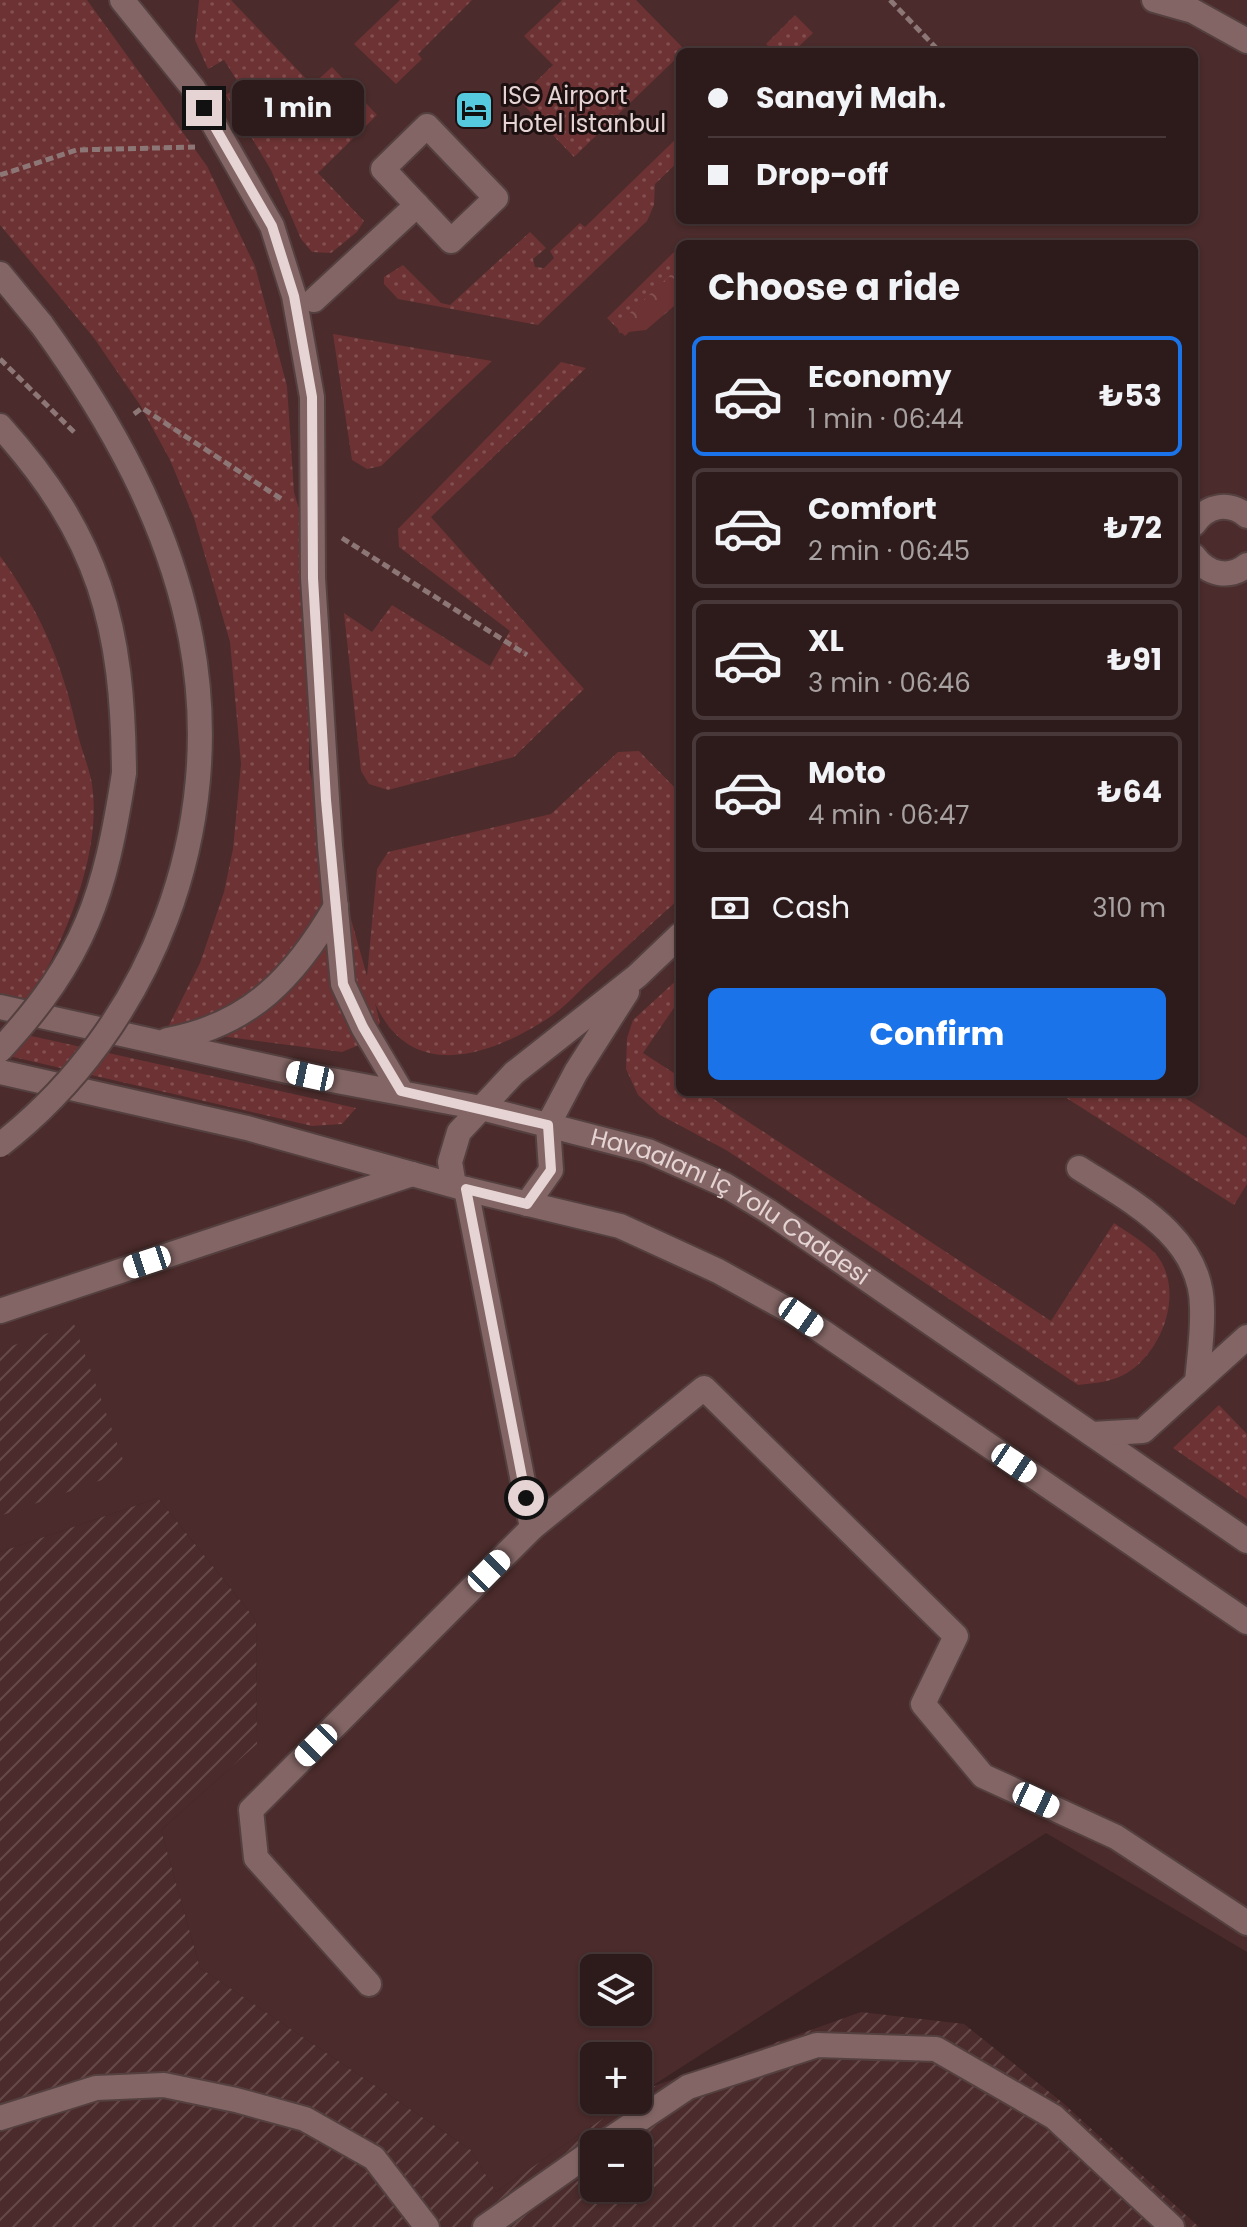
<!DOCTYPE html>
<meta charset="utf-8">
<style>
body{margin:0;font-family:Poppins,sans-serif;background:#352323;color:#f1f3f6;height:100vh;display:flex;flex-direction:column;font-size:30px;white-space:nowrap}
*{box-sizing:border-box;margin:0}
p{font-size:26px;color:#a7a1a2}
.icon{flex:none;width:44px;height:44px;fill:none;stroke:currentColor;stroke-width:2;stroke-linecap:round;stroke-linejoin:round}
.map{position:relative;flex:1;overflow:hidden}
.drawer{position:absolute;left:676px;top:240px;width:522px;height:856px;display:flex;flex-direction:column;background:#2d1a1a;border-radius:12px;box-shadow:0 2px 6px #0004,0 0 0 2px #483839}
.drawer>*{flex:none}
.top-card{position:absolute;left:676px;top:48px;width:522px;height:176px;border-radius:12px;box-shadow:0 2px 6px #0004,0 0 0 2px #483839;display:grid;align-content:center;height:176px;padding:0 32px;background:#2d1a1a}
.buttons{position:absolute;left:580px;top:1954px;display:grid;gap:16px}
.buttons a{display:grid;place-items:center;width:72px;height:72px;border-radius:12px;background:#2d1a1a;box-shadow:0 2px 6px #0004,0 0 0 2px #483839;font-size:40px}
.end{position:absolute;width:36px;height:36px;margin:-18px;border:10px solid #e5d4d3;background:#111;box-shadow:0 0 0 4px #111}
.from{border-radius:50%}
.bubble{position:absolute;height:56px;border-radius:12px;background:#2d1a1a;box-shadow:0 2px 6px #0004,0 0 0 2px #483839;font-size:26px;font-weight:700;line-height:56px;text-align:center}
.car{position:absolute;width:24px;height:48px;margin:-24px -12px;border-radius:10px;box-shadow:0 0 6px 2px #0007;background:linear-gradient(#fff 24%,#345 0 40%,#fff 0 76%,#345 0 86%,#fff 0)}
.top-card b{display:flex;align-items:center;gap:28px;height:76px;font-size:30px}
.top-card b+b{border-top:2px solid #483839}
.top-card i{width:20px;height:20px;background:#f1f3f6}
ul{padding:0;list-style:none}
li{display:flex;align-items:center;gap:24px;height:120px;margin:0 16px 12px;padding:0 16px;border:4px solid #483839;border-radius:12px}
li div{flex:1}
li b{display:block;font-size:30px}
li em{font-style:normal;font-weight:700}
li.current{border-color:#1a73e8}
li>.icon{width:72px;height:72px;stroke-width:1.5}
h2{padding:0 32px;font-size:36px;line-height:96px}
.pay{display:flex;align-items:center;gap:20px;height:88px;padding:0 32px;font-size:30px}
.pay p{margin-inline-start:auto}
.cta{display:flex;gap:16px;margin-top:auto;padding:16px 32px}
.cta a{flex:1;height:92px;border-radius:12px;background:#1a73e8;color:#fff;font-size:32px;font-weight:700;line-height:92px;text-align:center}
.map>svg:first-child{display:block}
.built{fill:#4b2b2b;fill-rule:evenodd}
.industrial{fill:url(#industrial-furrows);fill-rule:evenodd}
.grass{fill:url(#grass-dots)}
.forest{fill:url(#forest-crowns)}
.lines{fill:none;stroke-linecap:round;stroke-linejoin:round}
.minor-casing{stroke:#554040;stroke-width:28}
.path{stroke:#8c7776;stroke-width:5;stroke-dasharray:8 4;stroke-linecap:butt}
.minor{stroke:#836565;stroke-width:24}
.minor-bridge-casing{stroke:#554040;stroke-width:28;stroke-linecap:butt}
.minor-bridge{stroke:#836565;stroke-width:24}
.route{stroke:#e5d4d3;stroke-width:10}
.labels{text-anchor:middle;stroke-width:6;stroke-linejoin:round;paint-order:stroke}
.poi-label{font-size:24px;fill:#e5d4d3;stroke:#1c1010;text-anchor:start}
.street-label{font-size:24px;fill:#e5d4d3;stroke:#1c1010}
</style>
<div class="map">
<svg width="1247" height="2227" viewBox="0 0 1247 2227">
<defs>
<pattern id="industrial-furrows" width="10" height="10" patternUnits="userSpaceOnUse" patternTransform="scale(2)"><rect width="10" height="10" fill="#4b2b2b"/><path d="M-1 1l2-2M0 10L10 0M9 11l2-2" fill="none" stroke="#654949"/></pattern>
<pattern id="grass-dots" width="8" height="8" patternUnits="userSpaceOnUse" patternTransform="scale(2)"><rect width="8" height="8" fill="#6d3233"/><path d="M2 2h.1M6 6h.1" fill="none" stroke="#824f50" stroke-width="1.8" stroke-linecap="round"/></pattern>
<pattern id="forest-crowns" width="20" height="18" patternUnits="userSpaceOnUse" patternTransform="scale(2)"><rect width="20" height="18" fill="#6d3233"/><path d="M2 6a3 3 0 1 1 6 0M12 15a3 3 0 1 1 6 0" fill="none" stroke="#824f50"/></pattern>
</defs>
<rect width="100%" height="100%" fill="#3c2323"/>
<path class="built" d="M 0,0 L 1247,0 L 1247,1952 L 1046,1833 L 638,2095 L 638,2056 L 594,2056 L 594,2100 L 630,2100 L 496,2192 L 471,2150 L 200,1968 L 161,1830 L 257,1744 L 256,1620 L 158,1498 L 0,1552 ZM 680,52 L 1194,52 L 1194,220 L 680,220 ZM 680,244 L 1194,244 L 1194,1092 L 680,1092 ZM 594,1968 L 638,1968 L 638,2012 L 594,2012 Z"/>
<g class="industrial">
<path d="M 74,1324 L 127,1471 L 0,1516 L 0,1350 Z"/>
<path d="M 158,1498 L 256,1620 L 257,1744 L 161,1830 L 200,1968 L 471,2150 L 496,2192 L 630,2100 L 638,2100 L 638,2095 L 646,2089 L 861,2012 L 964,2024 L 1063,2103 L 1199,2227 L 0,2227 L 0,1552 ZM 594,2144 L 638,2144 L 638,2188 L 594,2188 Z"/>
</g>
<g class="grass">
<path d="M 0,0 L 87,0 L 207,166 L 255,266 L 287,386 L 294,492 L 310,547 L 309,769 L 367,976 L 377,869 L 388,852 L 551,814 L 618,752 L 639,751 L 680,793 L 680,898 C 650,925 620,953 590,981 C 577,993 564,1008 550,1017 C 491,1056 411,1084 375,1003 L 380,1023 L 364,1043 L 342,1052 L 167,1029 L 200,963 L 224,892 L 233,849 L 241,764 L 230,642 L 194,518 L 170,460 L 140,405 L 94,338 L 0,225 Z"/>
<path d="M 199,0 L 231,0 L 312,85 L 332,67 L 377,115 L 318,173 L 364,221 L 357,232 L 331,253 L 312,252 L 301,239 L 271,170 L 226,95 L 240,85 L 224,60 L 208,69 L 195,40 Z"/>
<path d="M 400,0 L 472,0 L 418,54 L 422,59 L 396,84 L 354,44 Z"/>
<path d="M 562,0 L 636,0 L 685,50 L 574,157 L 518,99 L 553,65 L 524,36 Z"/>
<path d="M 795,15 L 813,33 L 793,52 L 766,52 L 770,48 L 766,44 Z"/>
<path d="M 680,135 L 680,160 L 655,184 L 654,205 L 647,221 L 538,325 L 398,299 L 384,284 L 384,277 L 403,265 L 441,303 L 450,305 L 530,232 L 546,248 L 533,259 L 535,267 L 544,268 L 554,258 L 550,251 L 580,223 L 585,227 Z"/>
<path d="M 675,251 L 680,256 L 680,292 L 675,287 L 625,336 L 607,318 Z"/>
<path d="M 333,334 L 492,361 L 381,466 L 367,469 L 352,460 Z"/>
<path d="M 561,362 L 586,368 L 431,517 L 584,689 L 514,757 L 388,790 L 369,784 L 361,771 L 344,613 L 372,632 L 392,605 L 490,666 L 510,631 L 399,547 L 398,529 Z"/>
<path d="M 0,556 C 39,609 62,662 76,726 C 79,744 87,761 91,779 C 105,851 63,943 28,1004 L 0,997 Z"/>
<path d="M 680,977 L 680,999 L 643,1053 L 680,1077 L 680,1092 L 703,1092 L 1051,1321 L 1114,1223 C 1127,1232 1144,1242 1155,1253 C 1186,1289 1163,1351 1127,1373 C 1112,1382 1095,1383 1078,1385 L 726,1150 L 660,1115 L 638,1095 L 626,1069 L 627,1038 L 633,1020 Z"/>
<path d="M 0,1029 L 356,1108 L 342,1124 L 312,1126 L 0,1054 Z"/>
<path d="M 1057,1092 L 1176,1092 L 1247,1138 L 1247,1184 L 1234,1205 Z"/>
<path d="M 1219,1405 L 1247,1434 L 1247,1499 L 1173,1448 Z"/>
</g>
<path class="forest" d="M 680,266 L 680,301 L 646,330 L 619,333 L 617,325 Z"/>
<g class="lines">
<g class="minor-casing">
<g id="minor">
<path d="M 122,0 L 193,88 L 272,226 L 294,296 L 312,397 L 313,578 L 330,846 L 343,984 L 363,1027 L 401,1091"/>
<path d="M 1154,0 L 1193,11 L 1247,41"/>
<path d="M 427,126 L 496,198 L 451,241 L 383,169 Z"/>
<path d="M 0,274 L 42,325"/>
<path d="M 314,300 L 417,205"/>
<path d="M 0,426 C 100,537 123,626 124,773"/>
<path d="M 1194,524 C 1207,505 1229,501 1247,516"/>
<path d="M 1194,556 C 1207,574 1229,580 1247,565"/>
<path id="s1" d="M 0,1007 L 310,1076 L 481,1108 L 648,1151 L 725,1185 L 768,1211 L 1247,1541"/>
<path d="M 167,1040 C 250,1025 295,977 336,906"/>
<path d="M 0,1072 L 247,1128 L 466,1189 L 620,1226 L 718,1271 L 801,1317 L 1247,1622"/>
<path d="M 1079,1168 C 1132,1202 1202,1237 1202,1308 C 1203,1333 1199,1358 1197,1382"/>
<path d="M 454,1185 L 450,1162 L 459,1132 L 514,1073 L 637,976 L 680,935"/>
<path d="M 466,1189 L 532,1528"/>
<path d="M 527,1204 L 551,1170 L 548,1125 L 576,1072 L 627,992"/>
<path d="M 0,1311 L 412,1174"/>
<path d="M 1092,1434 L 1143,1431 L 1247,1337"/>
<path d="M 369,1984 L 256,1858 L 251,1810 L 532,1528 L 704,1388 L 956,1636 L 923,1704 L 983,1776 L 1116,1837 L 1247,1923"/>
<path d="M 0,2118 L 96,2088 L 164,2085 L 236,2100 L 305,2119 L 374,2158 L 427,2227"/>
<path d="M 603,2144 L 688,2087 L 817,2045 L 936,2049 L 1054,2117 L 1172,2227"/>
<path d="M 485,2227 L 594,2150"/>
</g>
</g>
<g class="path">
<path d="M 890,0 L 940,52"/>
<path d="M 0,175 L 76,150 L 195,147"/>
<path d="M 0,359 L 76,434"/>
<path d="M 134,414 L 142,408 L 283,500"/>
<path d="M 342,538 L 527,655"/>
</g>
<use href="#minor" class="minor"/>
<g class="minor-bridge-casing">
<g id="minor-bridge">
<path d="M 0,1050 C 86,957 105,895 124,773"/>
<path d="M 0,1145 C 152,1027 227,829 191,639 C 169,523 110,419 42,325"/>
</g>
</g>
<use href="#minor-bridge" class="minor-bridge"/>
</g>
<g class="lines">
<path class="route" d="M 204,108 L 272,226 L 294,296 L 312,397 L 313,578 L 326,800 L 343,984 L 363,1027 L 401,1091 L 548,1125 L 551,1170 L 527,1204 L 466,1189 L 526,1498"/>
</g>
<defs>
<g id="hotel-square" transform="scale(2)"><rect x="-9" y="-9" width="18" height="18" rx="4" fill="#55cadf" stroke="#1c1010"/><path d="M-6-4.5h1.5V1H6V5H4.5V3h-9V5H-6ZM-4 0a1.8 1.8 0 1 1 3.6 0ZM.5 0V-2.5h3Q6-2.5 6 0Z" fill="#111"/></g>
</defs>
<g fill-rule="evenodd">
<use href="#hotel-square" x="474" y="110"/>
</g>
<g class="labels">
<g class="poi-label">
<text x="502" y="104">ISG Airport<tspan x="502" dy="28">Hotel Istanbul</tspan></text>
</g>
<g class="street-label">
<text dy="8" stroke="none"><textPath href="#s1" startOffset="762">Havaalanı İç Yolu Caddesi</textPath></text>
</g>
</g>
</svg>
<div class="buttons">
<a><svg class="icon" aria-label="layers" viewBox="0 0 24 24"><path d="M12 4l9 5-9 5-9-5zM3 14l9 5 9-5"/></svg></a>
<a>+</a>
<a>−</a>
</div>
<i class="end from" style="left:526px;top:1498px"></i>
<i class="end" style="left:204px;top:108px"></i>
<div class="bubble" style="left:232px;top:80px;width:132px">1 min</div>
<i class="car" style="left:310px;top:1076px;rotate:282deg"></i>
<i class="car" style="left:147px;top:1262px;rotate:252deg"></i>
<i class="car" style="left:801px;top:1317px;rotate:125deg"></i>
<i class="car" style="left:1014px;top:1463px;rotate:124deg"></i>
<i class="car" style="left:489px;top:1571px;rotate:45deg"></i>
<i class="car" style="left:316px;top:1745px;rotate:225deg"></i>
<i class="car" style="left:1036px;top:1800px;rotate:115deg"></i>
<div class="top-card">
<b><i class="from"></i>Sanayi Mah.</b>
<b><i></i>Drop-off</b>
</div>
<section class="drawer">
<h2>Choose a ride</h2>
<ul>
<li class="current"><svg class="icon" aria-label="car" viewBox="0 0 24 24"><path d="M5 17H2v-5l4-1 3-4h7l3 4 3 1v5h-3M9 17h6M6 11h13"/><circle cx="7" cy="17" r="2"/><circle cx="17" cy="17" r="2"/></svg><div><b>Economy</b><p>1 min · 06:44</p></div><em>₺53</em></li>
<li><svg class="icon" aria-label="car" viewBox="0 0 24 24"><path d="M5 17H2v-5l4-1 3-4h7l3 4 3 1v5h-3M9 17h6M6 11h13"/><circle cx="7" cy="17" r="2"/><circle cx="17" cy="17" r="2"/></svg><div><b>Comfort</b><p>2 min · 06:45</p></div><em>₺72</em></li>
<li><svg class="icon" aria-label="car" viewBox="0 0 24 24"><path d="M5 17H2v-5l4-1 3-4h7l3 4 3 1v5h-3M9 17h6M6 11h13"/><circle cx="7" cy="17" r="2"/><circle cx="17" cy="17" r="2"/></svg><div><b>XL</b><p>3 min · 06:46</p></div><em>₺91</em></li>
<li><svg class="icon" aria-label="car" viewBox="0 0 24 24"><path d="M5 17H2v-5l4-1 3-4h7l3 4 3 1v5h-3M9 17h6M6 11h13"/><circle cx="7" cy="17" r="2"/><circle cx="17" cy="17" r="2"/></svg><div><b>Moto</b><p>4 min · 06:47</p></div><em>₺64</em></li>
</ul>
<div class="pay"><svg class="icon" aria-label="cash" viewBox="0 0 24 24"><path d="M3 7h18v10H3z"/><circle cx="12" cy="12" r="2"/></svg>Cash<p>310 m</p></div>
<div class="cta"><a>Confirm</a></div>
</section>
</div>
